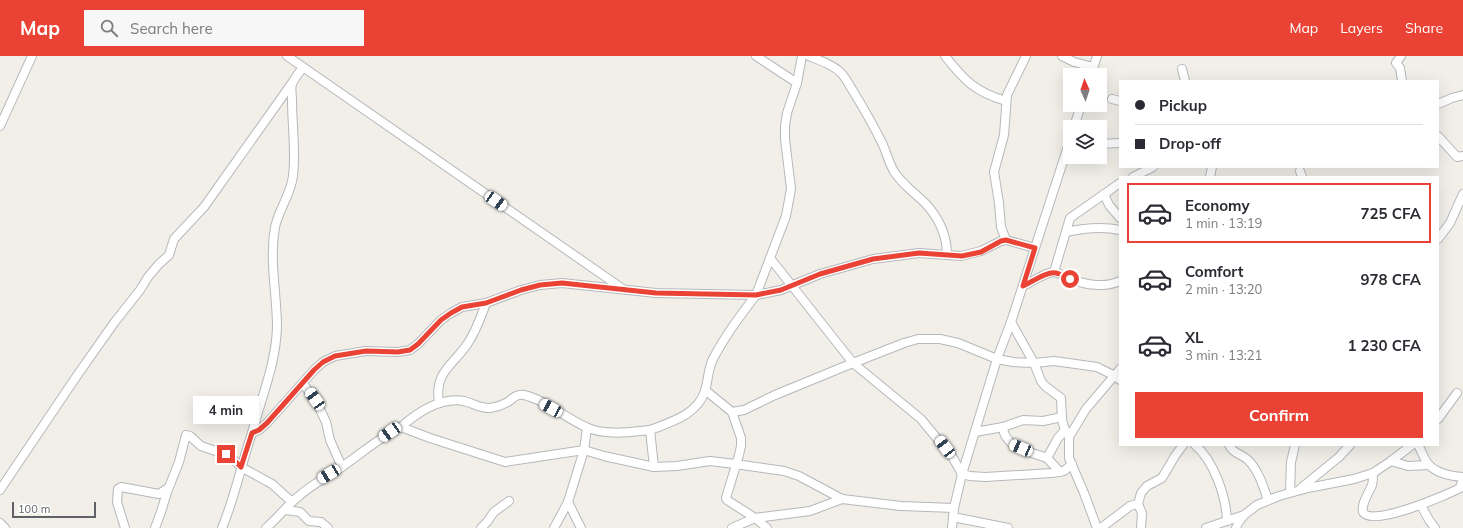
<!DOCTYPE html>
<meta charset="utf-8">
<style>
body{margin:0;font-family:Mulish,sans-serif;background:#f7f7f7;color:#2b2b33;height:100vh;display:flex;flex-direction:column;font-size:15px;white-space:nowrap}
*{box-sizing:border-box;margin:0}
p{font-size:13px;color:#7c7c81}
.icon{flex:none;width:22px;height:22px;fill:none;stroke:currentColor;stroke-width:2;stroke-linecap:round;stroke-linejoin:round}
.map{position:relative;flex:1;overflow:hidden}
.panel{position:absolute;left:1119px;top:120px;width:320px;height:270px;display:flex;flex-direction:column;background:#fff;border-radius:0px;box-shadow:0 4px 16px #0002}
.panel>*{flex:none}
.banner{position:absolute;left:1119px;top:24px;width:320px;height:88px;border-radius:0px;box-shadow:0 4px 16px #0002;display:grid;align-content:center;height:88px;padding:0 16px;background:#fff}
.needle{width:26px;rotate:357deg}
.fabs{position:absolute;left:1063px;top:12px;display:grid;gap:8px}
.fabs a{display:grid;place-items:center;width:44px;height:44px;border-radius:0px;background:#fff;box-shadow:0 4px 16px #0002;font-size:20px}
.scale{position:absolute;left:12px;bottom:10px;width:84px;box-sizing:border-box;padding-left:4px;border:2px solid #5f6368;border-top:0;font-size:11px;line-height:14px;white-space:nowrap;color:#5f6368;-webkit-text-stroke:3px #fff;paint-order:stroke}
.end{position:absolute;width:18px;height:18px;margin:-9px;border:5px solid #ea4335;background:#fff;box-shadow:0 0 0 2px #fff}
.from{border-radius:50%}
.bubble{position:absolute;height:28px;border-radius:0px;background:#fff;box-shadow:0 4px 16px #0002;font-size:13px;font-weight:700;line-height:28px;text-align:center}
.car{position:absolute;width:12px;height:24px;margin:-12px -6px;border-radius:5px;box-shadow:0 0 3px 1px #0007;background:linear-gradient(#fff 24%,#345 0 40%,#fff 0 76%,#345 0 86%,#fff 0)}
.banner b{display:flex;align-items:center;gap:14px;height:38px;font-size:15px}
.banner b+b{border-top:1px solid #e1e1e2}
.banner i{width:10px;height:10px;background:#2b2b33}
ul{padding:7px 0 0;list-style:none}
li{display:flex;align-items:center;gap:12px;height:60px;margin:0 8px 6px;padding:0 8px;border:2px solid transparent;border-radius:0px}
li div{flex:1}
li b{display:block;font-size:15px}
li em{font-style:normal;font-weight:700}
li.current{border-color:#ea4335}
li>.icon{width:36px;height:36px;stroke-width:1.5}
.action{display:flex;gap:8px;margin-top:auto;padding:8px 16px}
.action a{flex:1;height:46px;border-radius:0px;background:#ea4335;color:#fff;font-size:16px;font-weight:700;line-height:46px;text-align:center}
header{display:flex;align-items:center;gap:24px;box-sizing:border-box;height:56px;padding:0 20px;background:#ea4335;color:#fff}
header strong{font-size:19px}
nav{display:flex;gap:22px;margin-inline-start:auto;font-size:14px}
.search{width:280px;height:36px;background:#f7f7f7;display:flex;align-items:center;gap:10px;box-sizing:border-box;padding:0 14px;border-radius:0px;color:#7c7c81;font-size:15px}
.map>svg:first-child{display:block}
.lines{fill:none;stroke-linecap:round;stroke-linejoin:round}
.minor-casing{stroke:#b5b8bc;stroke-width:10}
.minor{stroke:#fff;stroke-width:8}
.route{stroke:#ea4335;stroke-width:5}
</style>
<header>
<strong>Map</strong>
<div class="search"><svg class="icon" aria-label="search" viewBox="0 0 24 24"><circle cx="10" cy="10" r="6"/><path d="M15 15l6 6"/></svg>Search here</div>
<nav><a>Map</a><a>Layers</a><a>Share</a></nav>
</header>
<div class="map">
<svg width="1463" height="472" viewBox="0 0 1463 472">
<rect width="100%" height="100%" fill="#f1efe8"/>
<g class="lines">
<g class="minor-casing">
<g id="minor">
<path d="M 287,0 L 623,233"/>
<path d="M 756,0 L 797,27"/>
<path d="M 809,0 C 819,4 834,9 841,17 C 846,22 849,29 853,35 C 864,53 874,70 883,89 C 887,98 889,108 895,117 C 903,129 915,137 925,147 C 939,162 947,179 947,199"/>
<path d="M 945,0 C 964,24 975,36 1006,45"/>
<path d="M 1062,0 L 1074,6 L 1093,11"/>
<path d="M 1401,0 L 1396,7 L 1400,12 L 1402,25"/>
<path d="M 1182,13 L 1185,25"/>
<path d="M 1091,19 L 1097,0"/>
<path d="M 1112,43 L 1120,45"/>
<path d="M 1438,48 L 1452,42 L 1463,39"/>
<path d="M 0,70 L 32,0"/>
<path d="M 1074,71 L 1081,49"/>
<path d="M 1438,80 L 1457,101 L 1463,100"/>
<path d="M 1100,88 L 1120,87"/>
<path d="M 1300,115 L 1302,121"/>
<path d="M 1133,121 L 1153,111"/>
<path d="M 1210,121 L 1212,111"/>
<path d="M 1104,138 L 1109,149 L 1120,162"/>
<path d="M 1066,176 C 1084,172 1102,170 1120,174"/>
<path d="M 1438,183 L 1450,167 L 1463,138"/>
<path d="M 1006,184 L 1001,171 L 999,147 L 994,116 L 1004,79 L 1007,39 L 1026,0"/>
<path d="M 770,202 L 853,307 L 921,363 L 953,402 L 962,418 L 970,420 L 985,421 L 1052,417 L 1064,415 L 1072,408"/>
<path d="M 1054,216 L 1070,162 L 1120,127"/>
<path d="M 1023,230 C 1032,226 1046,216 1054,216 C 1060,217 1065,221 1071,223 C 1086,229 1105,232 1120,225"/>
<path d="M 1011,266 L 1034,307 L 1041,325 L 1045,330 L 1061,342 L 1062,364 L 1065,374 L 1069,381 L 1069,402 L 1084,437 L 1097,472"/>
<path d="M 303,328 L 315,343 L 326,366 L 330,384 L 342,411"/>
<path d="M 705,334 L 732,356 L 741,382 L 741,390 L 739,399 L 726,442 L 727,444 L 755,462 L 767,472"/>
<path d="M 439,347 C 434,315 453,310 468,287 C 476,275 481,261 486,247"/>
<path d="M 732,356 L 744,354 L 775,339 L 853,307 L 904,287 L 918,283 L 940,283 L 958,287 L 997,303 L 1013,306 L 1034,307 L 1054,305 L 1097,311 L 1115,320 L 1120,324"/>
<path d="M 1438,363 L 1457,337"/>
<path d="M 401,371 C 418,356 441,341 464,345 C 472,347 482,353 490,352 C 497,351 502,349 508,346 C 513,342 516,338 524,339 C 546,344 565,362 586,371 C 605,380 630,376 650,374"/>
<path d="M 1003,371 C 1004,392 1031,396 1047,402"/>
<path d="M 975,376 L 1003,371 L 1023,364 L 1043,365 L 1062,361"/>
<path d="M 252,377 C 261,342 276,308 277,271 C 277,238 269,205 275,171 C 279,153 291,138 293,120 C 296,95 292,69 292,44 C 292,39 290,30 293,26 C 295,21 300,16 303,11"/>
<path d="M 1069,381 L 1086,353 L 1120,313"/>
<path d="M 1195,389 C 1214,405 1226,440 1227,465"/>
<path d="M 1229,389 C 1233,398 1242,398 1248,404 C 1259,415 1263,430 1268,444"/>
<path d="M 1418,389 C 1422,395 1424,404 1429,409 C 1438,418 1451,420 1463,421"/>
<path d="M 1391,405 L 1408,410 L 1429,409"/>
<path d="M 654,411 L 650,374 C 671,366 697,359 705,335 C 708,325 708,315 712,305 C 724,281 740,260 756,239 L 781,234 L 820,218 L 873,203 L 919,197 L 961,200 L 981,195 L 1001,185 L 1006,184 L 1035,192"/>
<path d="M 1060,416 L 1047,402 L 1058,382 L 1065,374"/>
<path d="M 1373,417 C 1373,421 1373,426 1372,429 C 1369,437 1361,447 1363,456 C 1370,472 1447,439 1460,432 L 1463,422"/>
<path d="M 1301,432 L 1339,401 L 1350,389"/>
<path d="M 0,434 L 76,321 L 114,267 L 140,234 L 148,221 L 159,208 L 169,199 L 174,183 L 204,151 L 292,27"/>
<path d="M 1290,436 L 1291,406 L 1295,389"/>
<path d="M 568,446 L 581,472"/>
<path d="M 1422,451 L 1429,464 L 1435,472"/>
<path d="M 286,454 L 300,456 L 309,465 L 321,466 L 328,472"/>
<path d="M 953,461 L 1008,472"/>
<path d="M 0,467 L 5,472"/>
<path d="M 125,472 L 117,446 L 118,433 L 121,431 L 159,438 L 168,432"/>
<path d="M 155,472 L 161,456 L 167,436 L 179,406 L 186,379 L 190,380 L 201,390 L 230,400 L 241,411 L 272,428 L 292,446"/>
<path d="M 222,472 C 235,441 241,409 252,377 L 259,374 L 267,367 L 314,314 L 323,306 L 335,300 L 366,295 L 398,296 L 410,294 L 418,288 L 441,264 L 451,257 L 462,251 L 486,247 L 521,234 L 540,229 L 562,227 L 656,237 L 756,239 L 786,160 L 791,133 L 785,83 L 785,70 L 787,57 L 797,27 L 802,0"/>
<path d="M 266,472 C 278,462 287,449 299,440 C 312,428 328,421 343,410 C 362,397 380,381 401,371 L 430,382 L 505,406 L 584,394 L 604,400 L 654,411 L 677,410 L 710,405 L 735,408 L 784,415 L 799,420 L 842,443 L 901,450 L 954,452"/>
<path d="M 481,472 L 487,466 L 494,456 L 509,445"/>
<path d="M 554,472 L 568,446 L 584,394 L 587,372"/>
<path d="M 732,472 L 755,462 L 810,455 L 842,443"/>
<path d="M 952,472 L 954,452 L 962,418 L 997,303 L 1011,266 L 1070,84"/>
<path d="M 1101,472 L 1130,450 L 1138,448"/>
<path d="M 1141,472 L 1142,457 L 1138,448 L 1141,437 L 1147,430 L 1162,422 L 1175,400 L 1183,389"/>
<path d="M 1206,472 L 1244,459 L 1257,449 L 1279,440 L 1308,432 L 1354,423 L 1373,417 L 1391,405 L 1412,389"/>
<path d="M 1236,472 L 1238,467 L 1244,459"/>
</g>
</g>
<use href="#minor" class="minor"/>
</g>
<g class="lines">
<path class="route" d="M 226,398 L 230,400 L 241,411 L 252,377 L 259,374 L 267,367 L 314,314 L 323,306 L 335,300 L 366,295 L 398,296 L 410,294 L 418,288 L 441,264 L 451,257 L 462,251 L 486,247 L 521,234 L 540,229 L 562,227 L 656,237 L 756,239 L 781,234 L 820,218 L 873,203 L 919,197 L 962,200 L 981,196 L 1001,185 L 1006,184 L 1035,192 L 1023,230 C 1032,226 1047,215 1056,217 C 1061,218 1066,221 1070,223"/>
</g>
</svg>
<div class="fabs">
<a><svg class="needle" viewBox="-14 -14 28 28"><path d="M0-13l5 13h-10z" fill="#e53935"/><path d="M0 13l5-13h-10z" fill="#7c7c81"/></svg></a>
<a><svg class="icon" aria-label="layers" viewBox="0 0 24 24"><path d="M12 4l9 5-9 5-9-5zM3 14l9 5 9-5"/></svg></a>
</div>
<div class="scale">100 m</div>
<i class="end from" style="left:1070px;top:223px"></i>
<i class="end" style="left:226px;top:398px"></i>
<div class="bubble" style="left:193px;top:340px;width:66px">4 min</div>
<i class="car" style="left:496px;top:145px;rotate:125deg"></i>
<i class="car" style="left:315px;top:343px;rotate:325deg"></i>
<i class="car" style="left:551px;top:352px;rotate:299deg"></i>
<i class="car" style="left:390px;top:376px;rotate:235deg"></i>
<i class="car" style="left:945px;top:391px;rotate:323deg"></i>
<i class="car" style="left:1021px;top:392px;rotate:293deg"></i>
<i class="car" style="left:329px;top:418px;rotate:239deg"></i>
<div class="banner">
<b><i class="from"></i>Pickup</b>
<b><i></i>Drop-off</b>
</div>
<section class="panel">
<ul>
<li class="current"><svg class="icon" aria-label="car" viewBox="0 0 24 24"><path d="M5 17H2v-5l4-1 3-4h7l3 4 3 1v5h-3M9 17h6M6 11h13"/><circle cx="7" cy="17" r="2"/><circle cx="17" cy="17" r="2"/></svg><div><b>Economy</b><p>1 min · 13:19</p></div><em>725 CFA</em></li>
<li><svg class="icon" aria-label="car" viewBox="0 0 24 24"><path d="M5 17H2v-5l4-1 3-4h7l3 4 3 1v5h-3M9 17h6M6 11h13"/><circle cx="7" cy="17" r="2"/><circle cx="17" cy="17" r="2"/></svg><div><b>Comfort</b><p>2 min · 13:20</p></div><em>978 CFA</em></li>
<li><svg class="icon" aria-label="car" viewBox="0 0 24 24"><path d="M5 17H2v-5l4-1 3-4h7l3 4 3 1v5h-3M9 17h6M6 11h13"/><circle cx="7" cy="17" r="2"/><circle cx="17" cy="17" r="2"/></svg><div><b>XL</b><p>3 min · 13:21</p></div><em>1 230 CFA</em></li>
</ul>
<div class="action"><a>Confirm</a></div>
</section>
</div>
